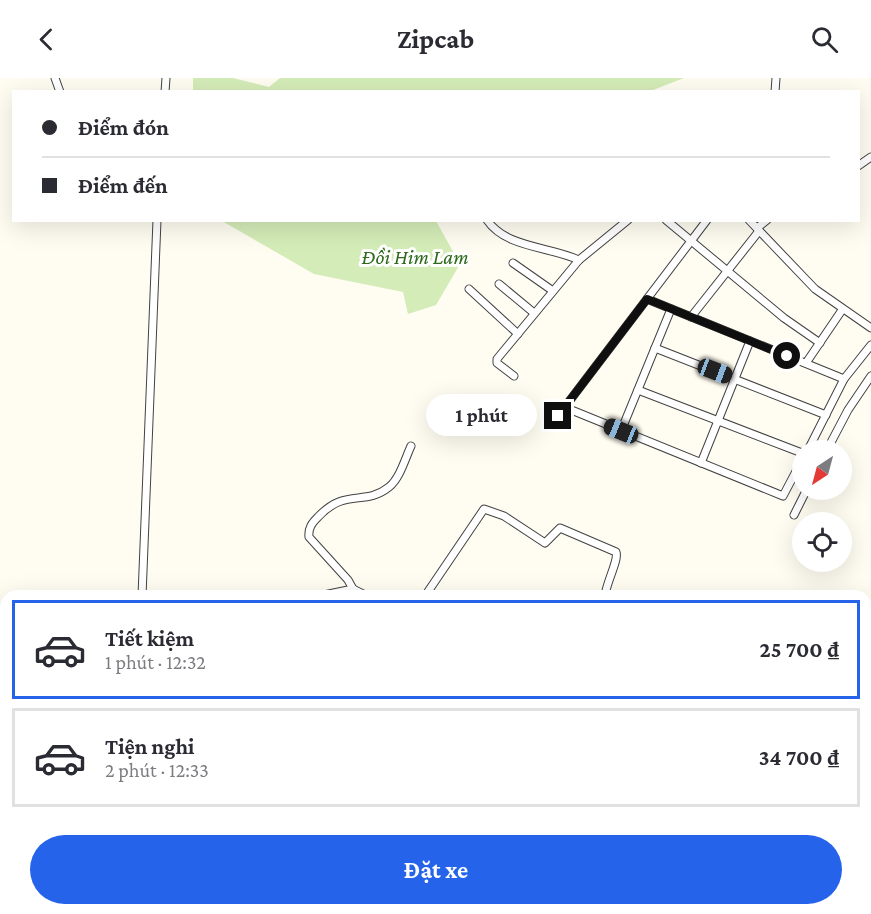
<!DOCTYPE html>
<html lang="vi">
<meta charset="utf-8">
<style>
body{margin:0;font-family:"Crimson Pro",serif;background:#f2f2f3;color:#2b2b33;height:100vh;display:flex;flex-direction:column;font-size:22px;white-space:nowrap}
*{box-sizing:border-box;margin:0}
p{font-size:20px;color:#7c7c81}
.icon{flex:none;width:33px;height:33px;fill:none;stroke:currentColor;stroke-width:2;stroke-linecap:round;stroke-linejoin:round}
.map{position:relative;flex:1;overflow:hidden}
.details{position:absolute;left:0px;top:512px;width:872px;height:326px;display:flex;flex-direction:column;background:#fff;border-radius:18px 18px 0 0;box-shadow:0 6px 24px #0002}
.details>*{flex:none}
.hud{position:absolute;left:12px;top:12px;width:848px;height:132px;border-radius:0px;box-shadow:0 6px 24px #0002;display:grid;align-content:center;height:132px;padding:0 30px;background:#fff}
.needle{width:39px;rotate:216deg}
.buttons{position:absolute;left:792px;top:362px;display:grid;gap:12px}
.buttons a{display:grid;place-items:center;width:60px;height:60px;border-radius:50%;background:#fff;box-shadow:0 6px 24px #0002;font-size:30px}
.end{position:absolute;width:27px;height:27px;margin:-14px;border:8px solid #0f0f0f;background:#fff;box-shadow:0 0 0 3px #fff}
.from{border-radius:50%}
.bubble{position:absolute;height:42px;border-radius:21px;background:#fff;box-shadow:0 6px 24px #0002;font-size:20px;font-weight:700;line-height:42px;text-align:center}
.car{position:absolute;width:18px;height:36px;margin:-18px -9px;border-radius:8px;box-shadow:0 0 4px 2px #0007;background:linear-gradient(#222 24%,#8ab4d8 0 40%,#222 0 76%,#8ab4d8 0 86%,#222 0)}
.hud b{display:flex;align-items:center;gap:21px;height:57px;font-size:22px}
.hud b+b{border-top:2px solid #e1e1e2}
.hud i{width:15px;height:15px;background:#2b2b33}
ul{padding:10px 0 0;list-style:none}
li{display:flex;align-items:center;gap:18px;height:99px;margin:0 12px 9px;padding:0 18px;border:3px solid #e1e1e2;border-radius:0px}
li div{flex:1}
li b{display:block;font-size:22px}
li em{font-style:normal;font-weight:700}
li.current{border-color:#2563eb}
li>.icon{width:54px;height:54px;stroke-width:1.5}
.cta{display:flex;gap:12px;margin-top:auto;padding:12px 30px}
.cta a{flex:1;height:69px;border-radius:36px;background:#2563eb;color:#fff;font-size:24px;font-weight:700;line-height:69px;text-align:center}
header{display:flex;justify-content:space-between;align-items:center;height:78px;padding:0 30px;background:#fff;font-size:27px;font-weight:700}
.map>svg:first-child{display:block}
.green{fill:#d4ecb8}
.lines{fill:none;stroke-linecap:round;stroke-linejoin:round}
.minor-casing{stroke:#424242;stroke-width:9}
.minor{stroke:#fff;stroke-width:7}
.route{stroke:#0f0f0f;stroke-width:8}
.labels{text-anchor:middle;stroke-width:6;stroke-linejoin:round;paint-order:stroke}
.park-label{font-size:21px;font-style:italic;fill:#2e6a1c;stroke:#fff}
</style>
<header><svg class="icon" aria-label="back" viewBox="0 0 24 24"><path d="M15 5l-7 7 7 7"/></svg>Zipcab<svg class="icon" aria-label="search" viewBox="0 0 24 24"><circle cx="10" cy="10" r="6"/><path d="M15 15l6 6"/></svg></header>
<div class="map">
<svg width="871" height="836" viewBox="0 0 871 836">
<rect width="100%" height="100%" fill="#fffcf1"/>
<g class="green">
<path d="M 193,0 L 233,0 L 269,9 L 280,0 L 684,0 L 648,14 L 193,14 Z"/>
<path d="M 222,143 L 436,143 L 460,186 L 436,227 L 408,236 L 403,214 L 314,196 Z"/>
</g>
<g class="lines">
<g class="minor-casing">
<g id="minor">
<path d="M 55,0 L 60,14"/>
<path d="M 165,14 L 166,0"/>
<path d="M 775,14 L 776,0"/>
<path d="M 858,88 L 871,79"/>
<path d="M 487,142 C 506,170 548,168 579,182"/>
<path d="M 666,142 L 784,240 L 820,265"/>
<path d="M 749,142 L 815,211 L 871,250"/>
<path d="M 757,150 L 767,142"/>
<path d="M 513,185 L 553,213"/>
<path d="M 499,206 L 534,235"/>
<path d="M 469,211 L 518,256"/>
<path d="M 647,221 L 844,301"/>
<path d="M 691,239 L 759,153"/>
<path d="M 655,270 L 826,337"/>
<path d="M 806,285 L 842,232"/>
<path d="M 514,298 L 497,285 L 497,281 L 579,182 L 628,142"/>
<path d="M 638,312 L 802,375"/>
<path d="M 564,329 L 783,418 L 802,382"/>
<path d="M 558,338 L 707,142"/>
<path d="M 621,353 L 671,231"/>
<path d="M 808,372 L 844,301 L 871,267"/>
<path d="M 827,372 L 848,332 L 871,298"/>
<path d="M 701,385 L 750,263"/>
<path d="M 794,437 L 807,411"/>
<path d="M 353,511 L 348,502 L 309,459 C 308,450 312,445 318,439 C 346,409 364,429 389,409 C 400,400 405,381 411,368"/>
<path d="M 142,518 L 157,142"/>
<path d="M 319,518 L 353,511 L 367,518"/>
<path d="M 425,518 L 484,431 L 504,438 L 545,465 L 560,450 L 616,474 C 619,482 606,505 605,518"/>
<path d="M 0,535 L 6,536"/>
<path d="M 866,790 L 871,792"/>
<path d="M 334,831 L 341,836"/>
<path d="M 537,831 L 540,836"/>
<path d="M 129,836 L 129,831"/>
<path d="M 568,836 L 569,831"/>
<path d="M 604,836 L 610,831"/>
</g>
</g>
<use href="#minor" class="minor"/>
</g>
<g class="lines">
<path class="route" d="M 558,338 L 647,221 L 787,278"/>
</g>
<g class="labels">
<g class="park-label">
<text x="415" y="186">Đồi Him Lam</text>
</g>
</g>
</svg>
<div class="buttons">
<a><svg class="needle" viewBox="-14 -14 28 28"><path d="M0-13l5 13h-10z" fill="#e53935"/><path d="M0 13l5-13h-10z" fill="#7c7c81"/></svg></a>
<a><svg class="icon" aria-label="locate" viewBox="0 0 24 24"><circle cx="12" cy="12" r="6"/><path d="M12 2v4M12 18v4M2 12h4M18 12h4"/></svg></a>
</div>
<i class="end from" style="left:787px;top:278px"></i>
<i class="end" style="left:558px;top:338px"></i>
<div class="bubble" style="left:426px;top:316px;width:111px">1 phút</div>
<i class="car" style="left:715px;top:293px;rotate:111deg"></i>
<i class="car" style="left:621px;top:353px;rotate:292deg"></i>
<div class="hud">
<b><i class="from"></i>Điểm đón</b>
<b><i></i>Điểm đến</b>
</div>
<section class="details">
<ul>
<li class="current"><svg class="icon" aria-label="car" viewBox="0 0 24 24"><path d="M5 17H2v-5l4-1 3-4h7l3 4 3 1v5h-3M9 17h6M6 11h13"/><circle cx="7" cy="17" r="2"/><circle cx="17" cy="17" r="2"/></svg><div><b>Tiết kiệm</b><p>1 phút · 12:32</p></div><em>25 700 ₫</em></li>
<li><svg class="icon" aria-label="car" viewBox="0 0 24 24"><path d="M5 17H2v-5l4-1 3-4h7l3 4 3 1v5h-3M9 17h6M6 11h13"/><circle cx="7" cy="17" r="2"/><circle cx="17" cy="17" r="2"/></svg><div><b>Tiện nghi</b><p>2 phút · 12:33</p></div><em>34 700 ₫</em></li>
</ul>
<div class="cta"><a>Đặt xe</a></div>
</section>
</div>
